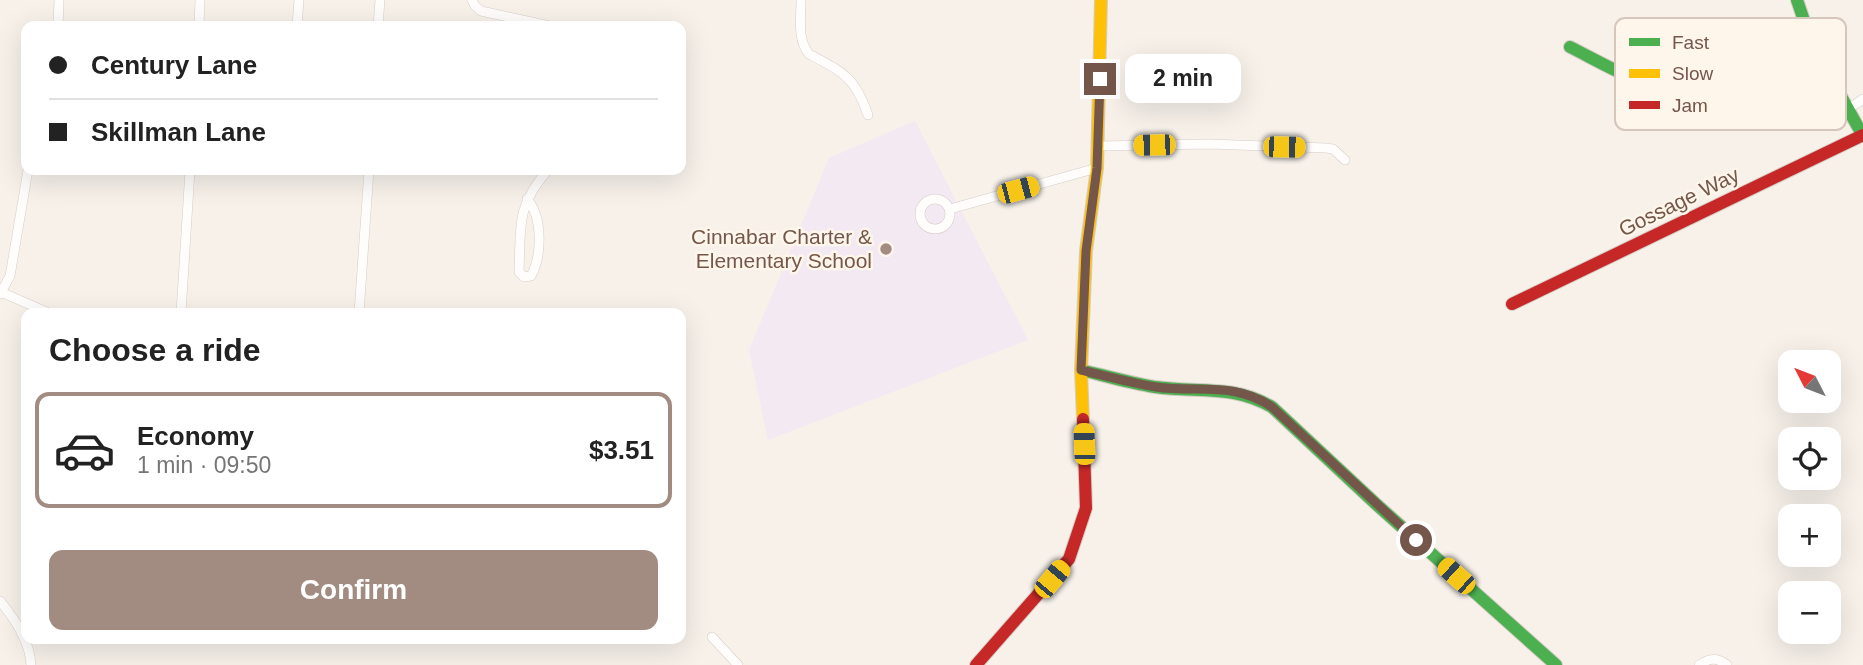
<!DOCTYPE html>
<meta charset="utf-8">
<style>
body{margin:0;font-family:Arial,sans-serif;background:#f2f2f2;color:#222;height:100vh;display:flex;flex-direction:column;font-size:26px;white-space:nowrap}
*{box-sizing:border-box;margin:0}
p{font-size:23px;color:#767676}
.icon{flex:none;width:38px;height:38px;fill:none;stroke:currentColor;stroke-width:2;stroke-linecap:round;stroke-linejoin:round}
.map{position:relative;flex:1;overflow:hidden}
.details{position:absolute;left:21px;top:308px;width:665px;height:336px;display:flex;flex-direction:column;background:#fff;border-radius:14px;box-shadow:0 7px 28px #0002}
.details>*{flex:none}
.top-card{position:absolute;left:21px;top:21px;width:665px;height:154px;border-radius:14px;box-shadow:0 7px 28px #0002;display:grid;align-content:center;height:154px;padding:0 28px;background:#fff}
.needle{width:46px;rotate:312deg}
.controls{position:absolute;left:1778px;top:350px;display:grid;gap:14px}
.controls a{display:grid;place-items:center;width:63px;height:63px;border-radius:14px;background:#fff;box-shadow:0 7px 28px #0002;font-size:35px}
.end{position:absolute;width:32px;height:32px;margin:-16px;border:9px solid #75564a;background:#fff;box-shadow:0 0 0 4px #fff}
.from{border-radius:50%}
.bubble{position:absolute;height:49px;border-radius:14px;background:#fff;box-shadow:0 7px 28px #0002;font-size:23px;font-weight:600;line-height:49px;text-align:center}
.car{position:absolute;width:21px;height:42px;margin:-21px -10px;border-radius:9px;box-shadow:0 0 5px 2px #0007;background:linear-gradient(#f5c518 24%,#345 0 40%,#f5c518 0 76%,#345 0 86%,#f5c518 0)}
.top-card b{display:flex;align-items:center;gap:24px;height:66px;font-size:26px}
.top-card b+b{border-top:2px solid #e0e0e0}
.top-card i{width:18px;height:18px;background:#222}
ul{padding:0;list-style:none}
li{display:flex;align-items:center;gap:21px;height:116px;margin:0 14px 10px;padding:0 14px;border:4px solid #e0e0e0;border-radius:14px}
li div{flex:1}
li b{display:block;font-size:26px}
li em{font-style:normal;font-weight:600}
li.selected{border-color:#a28c82}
li>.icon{width:63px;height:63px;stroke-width:1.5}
h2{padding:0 28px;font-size:32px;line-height:84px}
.button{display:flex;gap:14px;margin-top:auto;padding:14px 28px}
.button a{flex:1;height:80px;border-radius:14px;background:#a28c82;color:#fff;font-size:28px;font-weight:600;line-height:80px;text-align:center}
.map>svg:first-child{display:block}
.education{fill:#f3e9f2}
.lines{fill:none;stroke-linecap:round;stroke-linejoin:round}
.street-casing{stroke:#d6cdc7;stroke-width:10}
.fast-casing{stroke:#d6ccc6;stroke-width:14}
.slow-casing{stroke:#d6ccc6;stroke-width:14}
.jam-casing{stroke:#d6ccc6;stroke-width:14}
.street{stroke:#fefdfc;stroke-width:9}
.fast{stroke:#4caf50;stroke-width:12}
.slow{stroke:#ffc107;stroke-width:12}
.jam{stroke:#c62828;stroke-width:12}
.route{stroke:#75564a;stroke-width:9}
.poi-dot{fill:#a28c82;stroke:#fff6eb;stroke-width:2.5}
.labels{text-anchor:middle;stroke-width:5;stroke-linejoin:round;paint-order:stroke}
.street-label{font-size:21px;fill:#75564a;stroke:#fff6eb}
.poi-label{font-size:21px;fill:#75564a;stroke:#fff6eb;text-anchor:end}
.key{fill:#fff6eb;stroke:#d6c6bb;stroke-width:2}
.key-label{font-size:19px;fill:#75564a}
</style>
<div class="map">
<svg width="1863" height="665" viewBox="0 0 1863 665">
<rect width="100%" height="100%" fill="#f7f1ea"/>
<path class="education" d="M 915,121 L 1028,340 L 768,440 L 749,350 L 829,158 Z"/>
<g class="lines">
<g class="street-casing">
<g id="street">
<path d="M 472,0 L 475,6 L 481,11 L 550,26"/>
<path d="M 801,0 C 801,17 797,40 809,54 C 843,72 855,77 868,115"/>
<path d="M 58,26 L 59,0"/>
<path d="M 199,26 L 200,0"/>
<path d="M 297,26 L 299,0"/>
<path d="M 378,26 L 380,0"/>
<path d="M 1848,109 L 1863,99"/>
<path d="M 1099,146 L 1209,144 L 1326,148 L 1333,149 L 1345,160"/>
<path d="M 527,199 C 543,217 542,256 531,276 L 524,277 L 519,272 C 521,226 516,206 548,170"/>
<circle cx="935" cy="214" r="15"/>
<path d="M 950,209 L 1097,168"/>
<path d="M 1,292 L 49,313"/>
<path d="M 0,294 L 10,276 L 28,170"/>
<path d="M 181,313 L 190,170"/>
<path d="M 359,313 L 369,170"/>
<path d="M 0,601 C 15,619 30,641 31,665"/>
<path d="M 712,637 L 738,665"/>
<path d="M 1699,665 C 1709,658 1717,657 1727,665"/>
</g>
</g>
<g class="fast-casing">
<g id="fast">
<path d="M 1797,0 L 1812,44 L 1863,136"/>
<path d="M 1570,47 C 1600,62 1631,81 1664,88 C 1716,98 1770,70 1812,44"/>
<path d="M 1081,370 C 1106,376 1130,383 1155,387 C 1198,393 1232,384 1272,407 L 1376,504 L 1556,665"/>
</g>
</g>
<g class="slow-casing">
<path id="slow" d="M 1083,419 L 1081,370 L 1086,251 L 1097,168 L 1101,0"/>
</g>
<g class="jam-casing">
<g id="jam">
<path d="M 1512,304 L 1863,135"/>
<path d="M 976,665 L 1069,559 L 1086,508 L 1083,419"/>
</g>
</g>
<use href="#street" class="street"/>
<use href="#fast" class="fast"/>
<use href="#slow" class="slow"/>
<use href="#jam" class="jam"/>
</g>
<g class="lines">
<path class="route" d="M 1100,79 L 1097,168 L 1086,251 L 1081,370 C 1106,376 1131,383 1156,387 C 1198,393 1234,381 1272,407 L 1416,540"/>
</g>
<circle class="poi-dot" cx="886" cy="249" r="7"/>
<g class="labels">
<g class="street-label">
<text transform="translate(1679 202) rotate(-26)" y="7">Gossage Way</text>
</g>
<g class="poi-label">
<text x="872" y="244">Cinnabar Charter &amp;<tspan x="872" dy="24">Elementary School</tspan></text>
</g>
</g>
<rect x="1615" y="18" width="231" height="112" rx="10" class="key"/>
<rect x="1629" y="38" width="31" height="8" fill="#4caf50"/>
<rect x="1629" y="69" width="31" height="9" fill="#ffc107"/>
<rect x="1629" y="101" width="31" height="8" fill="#c62828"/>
<g class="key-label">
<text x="1672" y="49">Fast</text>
<text x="1672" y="80">Slow</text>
<text x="1672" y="112">Jam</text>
</g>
</svg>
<div class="controls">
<a><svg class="needle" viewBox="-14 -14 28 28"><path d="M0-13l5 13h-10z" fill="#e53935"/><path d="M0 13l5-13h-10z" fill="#767676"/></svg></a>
<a><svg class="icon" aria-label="locate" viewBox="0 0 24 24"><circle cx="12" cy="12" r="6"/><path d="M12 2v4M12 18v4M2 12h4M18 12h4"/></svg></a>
<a>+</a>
<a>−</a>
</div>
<i class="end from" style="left:1416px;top:540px"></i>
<i class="end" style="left:1100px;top:79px"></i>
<div class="bubble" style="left:1125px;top:54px;width:116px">2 min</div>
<i class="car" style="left:1154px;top:145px;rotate:269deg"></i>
<i class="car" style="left:1284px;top:147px;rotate:91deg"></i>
<i class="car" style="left:1018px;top:190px;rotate:75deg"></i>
<i class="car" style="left:1084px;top:444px;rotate:358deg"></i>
<i class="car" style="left:1456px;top:576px;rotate:312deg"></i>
<i class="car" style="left:1052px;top:579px;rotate:40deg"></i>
<div class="top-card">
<b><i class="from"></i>Century Lane</b>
<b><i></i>Skillman Lane</b>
</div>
<section class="details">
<h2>Choose a ride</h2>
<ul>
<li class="selected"><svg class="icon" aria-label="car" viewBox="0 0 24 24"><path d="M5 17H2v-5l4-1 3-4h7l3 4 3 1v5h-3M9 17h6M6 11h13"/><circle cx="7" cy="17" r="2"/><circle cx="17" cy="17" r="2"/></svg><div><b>Economy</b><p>1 min · 09:50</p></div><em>$3.51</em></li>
</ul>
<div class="button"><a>Confirm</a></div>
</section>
</div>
